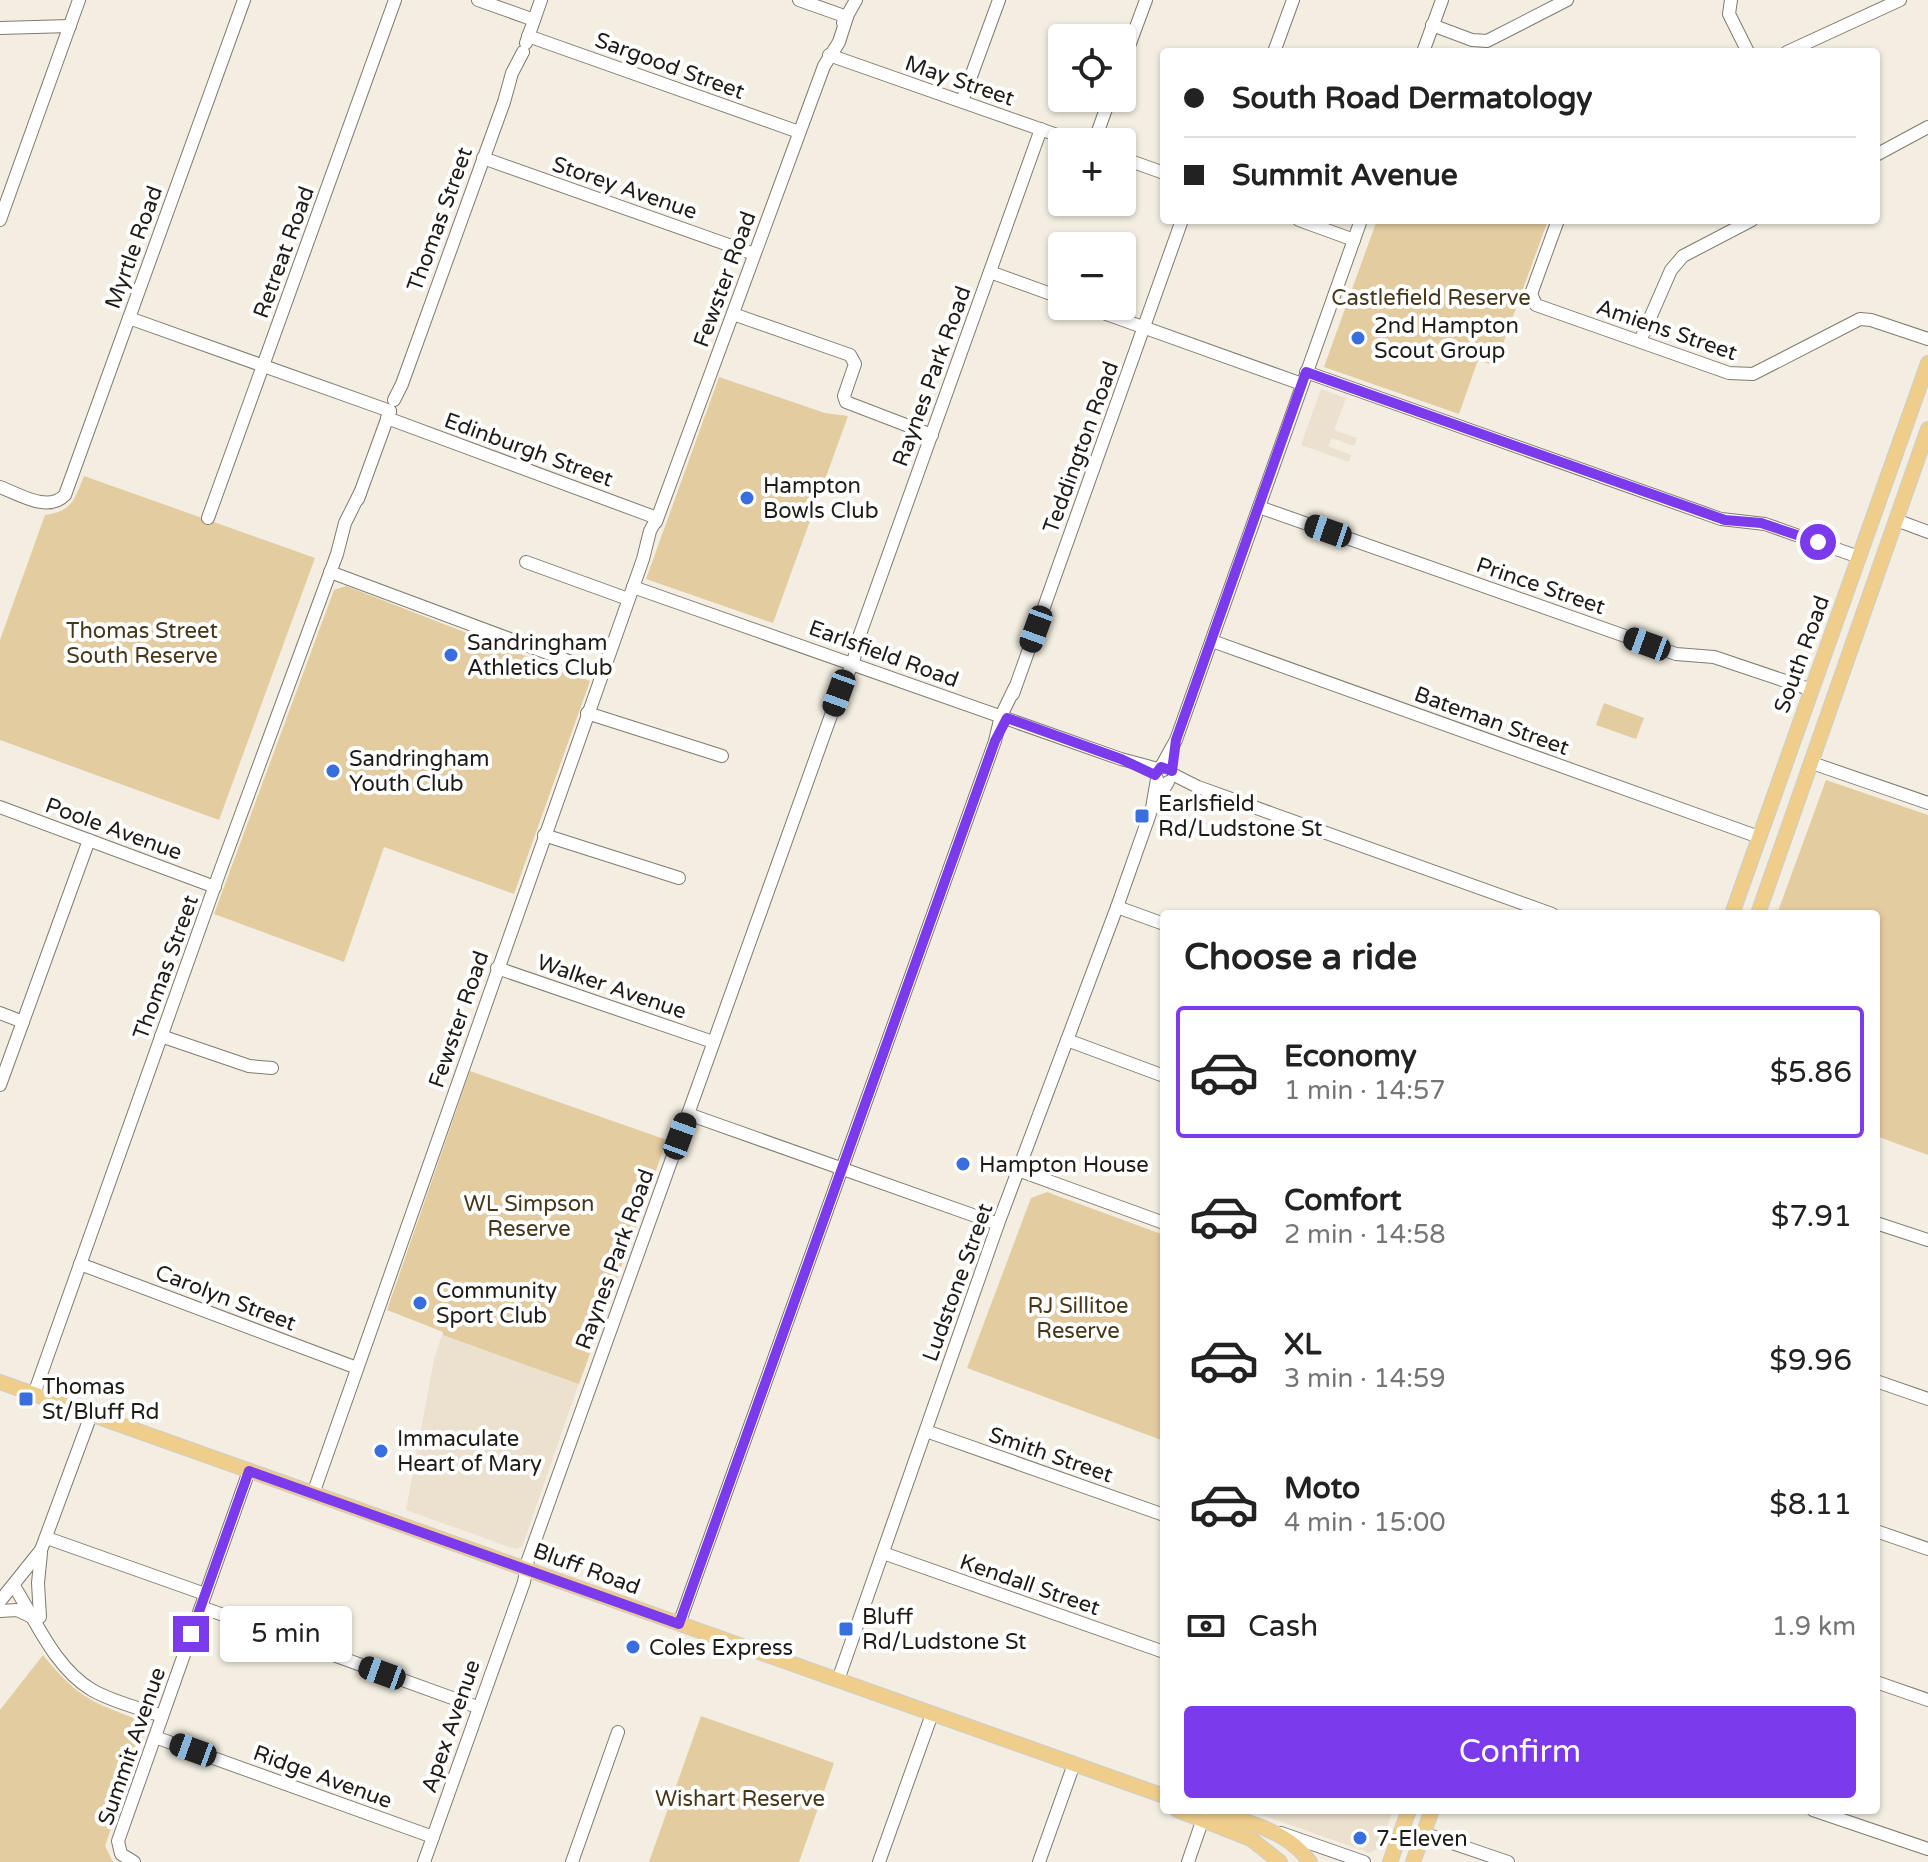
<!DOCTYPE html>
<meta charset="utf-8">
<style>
body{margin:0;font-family:"Varela Round",sans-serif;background:#f2f2f2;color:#222;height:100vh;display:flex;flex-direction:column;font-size:30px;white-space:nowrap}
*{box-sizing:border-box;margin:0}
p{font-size:26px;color:#767676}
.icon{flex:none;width:44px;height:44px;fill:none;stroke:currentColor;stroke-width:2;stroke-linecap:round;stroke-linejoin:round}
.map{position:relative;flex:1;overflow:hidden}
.side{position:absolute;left:1160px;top:910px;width:720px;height:904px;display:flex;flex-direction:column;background:#fff;border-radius:8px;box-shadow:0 2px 6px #0004}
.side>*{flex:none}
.guide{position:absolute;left:1160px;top:48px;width:720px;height:176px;border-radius:8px;box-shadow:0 2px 6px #0004;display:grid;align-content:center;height:176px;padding:0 24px;background:#fff}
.buttons{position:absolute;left:1048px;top:24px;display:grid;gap:16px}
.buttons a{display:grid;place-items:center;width:88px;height:88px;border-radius:8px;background:#fff;box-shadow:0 2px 6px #0004;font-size:40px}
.end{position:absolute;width:36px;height:36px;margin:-18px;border:10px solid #7c3aed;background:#fff;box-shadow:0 0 0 4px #fff}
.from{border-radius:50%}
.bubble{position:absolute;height:56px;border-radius:8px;background:#fff;box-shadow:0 2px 6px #0004;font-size:26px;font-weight:600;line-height:56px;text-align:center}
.car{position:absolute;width:24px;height:48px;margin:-24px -12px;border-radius:10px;box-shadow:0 0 6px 2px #0007;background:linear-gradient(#222 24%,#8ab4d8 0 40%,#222 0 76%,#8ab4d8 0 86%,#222 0)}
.guide b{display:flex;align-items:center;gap:28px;height:76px;font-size:30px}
.guide b+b{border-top:2px solid #e0e0e0}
.guide i{width:20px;height:20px;background:#222}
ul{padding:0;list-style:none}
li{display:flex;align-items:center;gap:24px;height:132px;margin:0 16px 12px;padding:0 8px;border:4px solid transparent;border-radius:8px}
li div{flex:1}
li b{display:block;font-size:30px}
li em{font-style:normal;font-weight:600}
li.on{border-color:#7c3aed}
li>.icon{width:72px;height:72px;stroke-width:1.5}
h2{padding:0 24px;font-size:36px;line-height:96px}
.pay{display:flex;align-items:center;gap:20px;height:88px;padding:0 24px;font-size:30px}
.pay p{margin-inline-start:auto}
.action{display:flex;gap:16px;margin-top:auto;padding:16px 24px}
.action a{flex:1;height:92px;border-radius:8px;background:#7c3aed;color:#fff;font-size:32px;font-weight:600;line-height:92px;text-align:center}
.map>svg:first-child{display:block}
.built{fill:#ece1cf}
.green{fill:#e4cca1}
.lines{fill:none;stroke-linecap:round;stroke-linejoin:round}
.minor-casing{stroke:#807b70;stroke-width:14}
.major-casing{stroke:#cecdcc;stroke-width:16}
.minor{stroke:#fff;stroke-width:12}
.major{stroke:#eece8a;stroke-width:14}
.route{stroke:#7c3aed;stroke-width:10}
.poi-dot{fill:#386edd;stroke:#fff;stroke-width:3}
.labels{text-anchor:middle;stroke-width:8;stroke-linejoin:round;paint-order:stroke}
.street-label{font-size:22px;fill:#1f1c18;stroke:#fff}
.park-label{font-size:22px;fill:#463719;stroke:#fff}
.poi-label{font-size:22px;fill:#1f1c18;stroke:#fff;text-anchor:start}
</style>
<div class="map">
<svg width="1928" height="1862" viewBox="0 0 1928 1862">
<rect width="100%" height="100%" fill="#f4eee2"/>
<g class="built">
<path d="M 1321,389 L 1346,398 L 1334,430 L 1357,438 L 1354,446 L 1332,438 L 1328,446 L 1351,455 L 1349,462 L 1301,445 Z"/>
<path d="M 443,1332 L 579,1383 L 522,1547 L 515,1549 L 406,1510 L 434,1359 Z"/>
<path d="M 1255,1810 L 1393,1810 L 1379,1848 L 1370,1853 L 1254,1812 Z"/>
</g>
<g class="green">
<path d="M 1377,220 L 1548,220 L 1495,366 L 1478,360 L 1459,414 L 1324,367 Z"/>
<path d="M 719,377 L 825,413 L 848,416 L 773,623 L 646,579 Z"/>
<path d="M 84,476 L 315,558 L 219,820 L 0,740 L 0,640 L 45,515 C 73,511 74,500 84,476 Z"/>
<path d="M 346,586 L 590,681 L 514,894 L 384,847 L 344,962 L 214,914 L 334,590 Z"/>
<path d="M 1604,703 L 1644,718 L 1636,739 L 1596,725 Z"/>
<path d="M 1826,780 L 1928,815 L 1928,1155 L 1876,1136 L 1876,914 L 1777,914 Z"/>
<path d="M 470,1071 L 667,1140 L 579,1384 L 443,1335 L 443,1332 L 387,1310 Z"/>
<path d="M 1047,1192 L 1164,1235 L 1164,1441 L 967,1368 L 1031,1198 Z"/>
<path d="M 43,1655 C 79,1700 96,1704 148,1723 L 105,1846 L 113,1862 L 0,1862 L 0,1710 Z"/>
<path d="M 701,1716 L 834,1763 L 799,1862 L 649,1862 Z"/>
</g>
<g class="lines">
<g class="minor-casing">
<g id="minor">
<path d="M 478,0 L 534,20"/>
<path d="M 799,0 L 847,17"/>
<path d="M 1731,0 L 1729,14 L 1748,52"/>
<path d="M 843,23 L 856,0"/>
<path d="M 1432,25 L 1472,40 L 1487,41 L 1567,0"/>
<path d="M 0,28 L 70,26"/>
<path d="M 528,36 L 799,132"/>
<path d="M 526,43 L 541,0"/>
<path d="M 1274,52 L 1293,0"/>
<path d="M 1423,52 L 1442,0"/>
<path d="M 1787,52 L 1900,0"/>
<path d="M 829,55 L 1077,142"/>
<path d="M 1122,65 L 1146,0"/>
<path d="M 962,101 L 999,0"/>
<path d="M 1094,142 L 1110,98"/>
<path d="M 1876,155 L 1928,127"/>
<path d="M 483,158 L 754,254"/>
<path d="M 1122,158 L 1164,173"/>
<path d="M 0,220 L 79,0"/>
<path d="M 1299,220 L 1354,240"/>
<path d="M 1558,220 L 1531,294 L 1536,305 L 1729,373 L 1753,374 L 1860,319 L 1871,320 L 1928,339"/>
<path d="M 990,272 L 1062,298"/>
<path d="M 1084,306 L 1302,384"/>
<path d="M 733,314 L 850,355 L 855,364 L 844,396 L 846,402 L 932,435"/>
<path d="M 129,318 L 390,411"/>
<path d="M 1640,341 L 1671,270 L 1683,256 L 1752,220"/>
<path d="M 1306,372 L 1721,519 L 1765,524 L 1859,557"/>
<path d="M 394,400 L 402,384 L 504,102 L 512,73 L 523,52"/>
<path d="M 387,418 L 657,518"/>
<path d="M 0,487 C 19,494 48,513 65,495 L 244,0"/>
<path d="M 358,499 L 390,411"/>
<path d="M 1259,507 L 1676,654 L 1714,657 L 1812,690"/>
<path d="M 208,518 L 395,0"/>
<path d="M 1896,520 L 1928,532"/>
<path d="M 656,522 L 824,66 L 839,42 L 847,17"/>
<path d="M 526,562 L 628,599"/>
<path d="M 330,572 L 601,673"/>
<path d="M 633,587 L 1121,759 L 1158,769"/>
<path d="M 1212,641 L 1759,837"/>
<path d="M 1013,694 L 1182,220"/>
<path d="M 587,713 L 722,756"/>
<path d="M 1812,763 L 1928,803"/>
<path d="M 1161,767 L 1176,740 L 1361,220"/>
<path d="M 1174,775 L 1198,787 L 1552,914"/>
<path d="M 0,807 L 215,887"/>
<path d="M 1153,807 L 1168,782"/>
<path d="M 544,835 L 679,878"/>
<path d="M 1117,907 L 1164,924"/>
<path d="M 497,968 L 713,1042"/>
<path d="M 0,1013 L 23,1022"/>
<path d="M 161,1036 L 249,1066 L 272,1068"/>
<path d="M 1067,1040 L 1164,1076"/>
<path d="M 0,1085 L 89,840"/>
<path d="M 688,1114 L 998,1224"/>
<path d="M 1018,1170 L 1164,1223"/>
<path d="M 1876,1223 L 1928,1240"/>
<path d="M 80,1264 L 357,1368"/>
<path d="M 1876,1381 L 1928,1399"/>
<path d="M 34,1394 L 219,874 L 337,554 L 345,523 L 360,493"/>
<path d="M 926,1431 L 1164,1515"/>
<path d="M 313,1494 L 643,559 L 650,531 L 657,518"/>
<path d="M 1876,1531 L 1928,1549"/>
<path d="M 47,1538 L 205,1594"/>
<path d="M 883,1553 L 1164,1652"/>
<path d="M 14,1586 C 36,1621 55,1668 92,1690 C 113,1702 139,1708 162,1716"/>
<path d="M 0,1601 L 41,1550 L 91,1415"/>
<path d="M 201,1607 L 477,1707"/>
<path d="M 0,1611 L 17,1610 L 32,1617"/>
<path d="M 40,1617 L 38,1583 L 41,1553"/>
<path d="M 679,1624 L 995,741 L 1001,716 L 1015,687"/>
<path d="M 838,1680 L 998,1224 L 1117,907 L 1152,808 L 1157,779"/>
<path d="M 1876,1682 L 1928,1700"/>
<path d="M 155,1737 L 433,1837"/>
<path d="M 1813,1810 L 1928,1849"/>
<path d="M 1281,1833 L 1364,1862"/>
<path d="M 1423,1833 L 1508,1862"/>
<path d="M 134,1862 L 121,1854 L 118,1841 L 249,1471"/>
<path d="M 424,1862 L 524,1582 L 528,1560 L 839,693 L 853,663 L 859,637 L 1041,129"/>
<path d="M 572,1862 L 618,1732"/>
<path d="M 879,1862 L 932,1714"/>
<path d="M 1039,1862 L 1074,1764"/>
<path d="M 1188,1862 L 1206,1810"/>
</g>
</g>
<g class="major-casing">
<g id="major">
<path d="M 1732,914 L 1928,363"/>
<path d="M 1758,914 L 1928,429"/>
<path d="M 0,1382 L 1164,1796"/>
<path d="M 1177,1810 L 1251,1839 L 1280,1862"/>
<path d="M 1213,1810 C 1248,1823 1287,1830 1310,1862"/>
<path d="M 1390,1862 L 1409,1810"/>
<path d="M 1413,1862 L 1432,1810"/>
</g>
</g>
<use href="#minor" class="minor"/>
<use href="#major" class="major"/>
</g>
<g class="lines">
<path class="route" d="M 191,1634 L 249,1471 L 679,1624 L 995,741 L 1007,718 L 1121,759 L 1155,775 L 1161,767 L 1172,771 L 1176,740 L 1306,372 L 1725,520 L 1761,523 L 1818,542"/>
</g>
<g class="poi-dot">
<circle cx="1358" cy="338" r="8"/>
<circle cx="747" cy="498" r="8"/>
<circle cx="451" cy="655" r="8"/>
<circle cx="333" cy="771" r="8"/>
<rect x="1134" y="808" width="16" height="16" rx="4"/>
<circle cx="963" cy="1164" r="8"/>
<circle cx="420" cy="1303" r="8"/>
<rect x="18" y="1391" width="16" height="16" rx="4"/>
<circle cx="381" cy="1451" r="8"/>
<rect x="838" y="1621" width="16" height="16" rx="4"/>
<circle cx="633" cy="1647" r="8"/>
<circle cx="1360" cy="1838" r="8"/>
</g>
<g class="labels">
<g class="street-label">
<text transform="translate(670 65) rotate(20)" y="8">Sargood Street</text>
<text transform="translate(960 80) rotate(19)" y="8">May Street</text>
<text transform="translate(625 187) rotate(19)" y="8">Storey Avenue</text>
<text transform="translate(439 219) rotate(-70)" y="8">Thomas Street</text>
<text transform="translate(133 247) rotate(-70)" y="8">Myrtle Road</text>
<text transform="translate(283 252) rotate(-70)" y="8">Retreat Road</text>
<text transform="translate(724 279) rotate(-70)" y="8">Fewster Road</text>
<text transform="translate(1667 329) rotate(19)" y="8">Amiens Street</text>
<text transform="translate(931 376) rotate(-70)" y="8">Raynes Park Road</text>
<text transform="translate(1080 447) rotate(-70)" y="8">Teddington Road</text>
<text transform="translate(529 449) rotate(20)" y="8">Edinburgh Street</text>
<text transform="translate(1541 585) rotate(19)" y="8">Prince Street</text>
<text transform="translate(884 653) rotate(20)" y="8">Earlsfield Road</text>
<text transform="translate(1801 654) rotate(-70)" y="8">South Road</text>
<text transform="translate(1492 720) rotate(20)" y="8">Bateman Street</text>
<text transform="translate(114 828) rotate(20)" y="8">Poole Avenue</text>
<text transform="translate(165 967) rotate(-70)" y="8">Thomas Street</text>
<text transform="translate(612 986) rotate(19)" y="8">Walker Avenue</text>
<text transform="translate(458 1019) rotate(-71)" y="8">Fewster Road</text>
<text transform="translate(614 1259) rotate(-70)" y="8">Raynes Park Road</text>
<text transform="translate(957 1282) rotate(-70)" y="8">Ludstone Street</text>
<text transform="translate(226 1297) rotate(21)" y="8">Carolyn Street</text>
<text transform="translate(1051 1454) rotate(19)" y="8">Smith Street</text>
<text transform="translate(587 1568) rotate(20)" y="8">Bluff Road</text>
<text transform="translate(1030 1584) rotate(19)" y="8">Kendall Street</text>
<text transform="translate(450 1726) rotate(-71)" y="8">Apex Avenue</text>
<text transform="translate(131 1746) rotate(-71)" y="8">Summit Avenue</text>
<text transform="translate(323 1776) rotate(20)" y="8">Ridge Avenue</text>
</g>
<g class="park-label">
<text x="1431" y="305">Castlefield Reserve</text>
<text x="142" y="638">Thomas Street<tspan x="142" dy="25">South Reserve</tspan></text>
<text x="529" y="1211">WL Simpson<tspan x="529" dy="25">Reserve</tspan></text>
<text x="1078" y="1313">RJ Sillitoe<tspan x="1078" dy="25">Reserve</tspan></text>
<text x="740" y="1806">Wishart Reserve</text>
</g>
<g class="poi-label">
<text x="1374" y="333">2nd Hampton<tspan x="1374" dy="25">Scout Group</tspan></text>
<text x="763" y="493">Hampton<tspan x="763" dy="25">Bowls Club</tspan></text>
<text x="467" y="650">Sandringham<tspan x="467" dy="25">Athletics Club</tspan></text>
<text x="349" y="766">Sandringham<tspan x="349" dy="25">Youth Club</tspan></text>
<text x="1158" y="811">Earlsfield<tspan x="1158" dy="25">Rd/Ludstone St</tspan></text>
<text x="979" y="1172">Hampton House</text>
<text x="436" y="1298">Community<tspan x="436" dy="25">Sport Club</tspan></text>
<text x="42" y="1394">Thomas<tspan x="42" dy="25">St/Bluff Rd</tspan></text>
<text x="397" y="1446">Immaculate<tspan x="397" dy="25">Heart of Mary</tspan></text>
<text x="862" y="1624">Bluff<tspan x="862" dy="25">Rd/Ludstone St</tspan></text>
<text x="649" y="1655">Coles Express</text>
<text x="1376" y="1846">7-Eleven</text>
</g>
</g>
</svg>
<div class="buttons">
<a><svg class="icon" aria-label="locate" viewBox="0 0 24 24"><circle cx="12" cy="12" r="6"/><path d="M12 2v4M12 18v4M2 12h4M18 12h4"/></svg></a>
<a>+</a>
<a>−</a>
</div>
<i class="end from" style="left:1818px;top:542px"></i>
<i class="end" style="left:191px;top:1634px"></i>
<div class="bubble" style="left:220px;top:1606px;width:132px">5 min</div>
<i class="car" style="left:1328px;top:531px;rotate:289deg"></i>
<i class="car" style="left:1036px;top:629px;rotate:200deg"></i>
<i class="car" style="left:1647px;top:644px;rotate:290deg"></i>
<i class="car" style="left:839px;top:693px;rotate:200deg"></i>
<i class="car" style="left:680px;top:1136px;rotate:20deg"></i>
<i class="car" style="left:382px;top:1673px;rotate:290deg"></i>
<i class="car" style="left:193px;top:1750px;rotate:290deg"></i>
<div class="guide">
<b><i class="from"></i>South Road Dermatology</b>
<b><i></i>Summit Avenue</b>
</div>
<section class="side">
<h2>Choose a ride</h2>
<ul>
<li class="on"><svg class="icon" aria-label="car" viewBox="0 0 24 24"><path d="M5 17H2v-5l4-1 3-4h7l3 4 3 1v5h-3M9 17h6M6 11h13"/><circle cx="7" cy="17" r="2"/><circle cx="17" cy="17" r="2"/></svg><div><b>Economy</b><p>1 min · 14:57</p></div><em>$5.86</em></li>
<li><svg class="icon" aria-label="car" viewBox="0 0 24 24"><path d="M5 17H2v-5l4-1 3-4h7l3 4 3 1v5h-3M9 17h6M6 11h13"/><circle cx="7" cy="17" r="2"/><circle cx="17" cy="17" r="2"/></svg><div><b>Comfort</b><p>2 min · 14:58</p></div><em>$7.91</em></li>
<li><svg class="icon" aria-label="car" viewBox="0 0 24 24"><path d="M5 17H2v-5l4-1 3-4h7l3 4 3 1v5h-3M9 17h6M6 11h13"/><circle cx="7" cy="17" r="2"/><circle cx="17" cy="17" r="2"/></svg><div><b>XL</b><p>3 min · 14:59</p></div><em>$9.96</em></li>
<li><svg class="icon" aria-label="car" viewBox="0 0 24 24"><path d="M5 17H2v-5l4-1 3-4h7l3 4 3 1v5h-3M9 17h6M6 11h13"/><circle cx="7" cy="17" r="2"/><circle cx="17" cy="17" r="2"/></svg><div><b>Moto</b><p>4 min · 15:00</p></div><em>$8.11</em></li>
</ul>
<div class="pay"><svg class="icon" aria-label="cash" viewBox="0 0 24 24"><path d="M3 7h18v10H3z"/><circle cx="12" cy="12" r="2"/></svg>Cash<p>1.9 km</p></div>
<div class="action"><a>Confirm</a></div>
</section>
</div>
